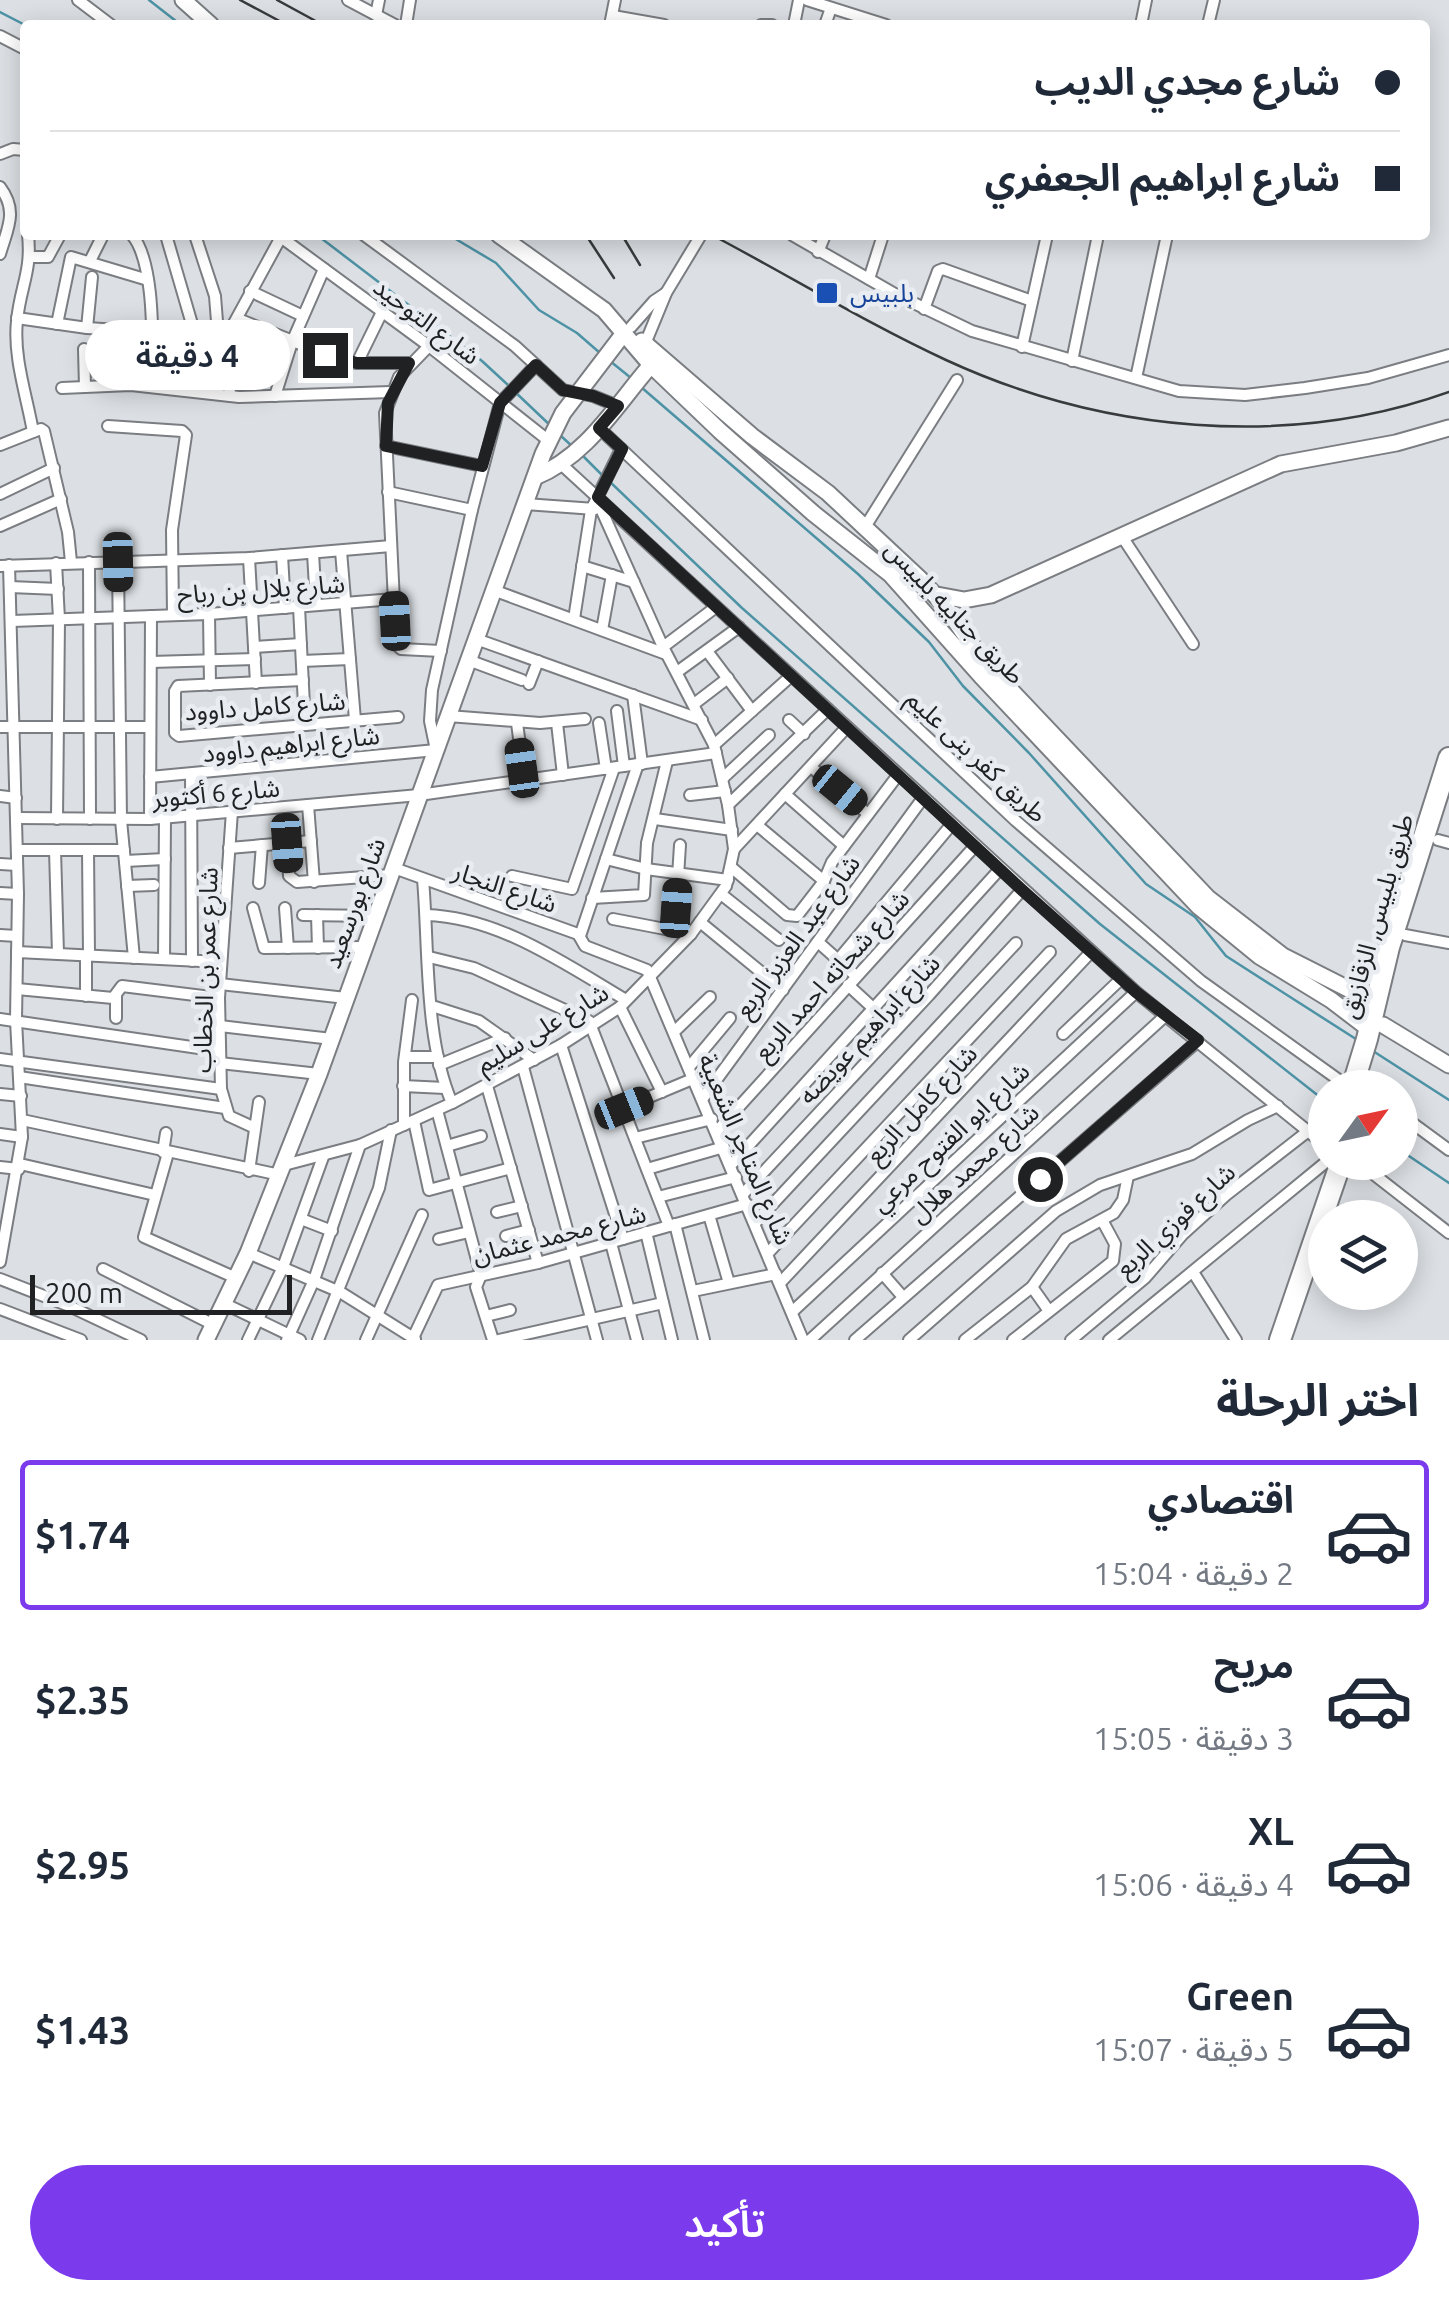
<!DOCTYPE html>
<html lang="ar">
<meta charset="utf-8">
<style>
body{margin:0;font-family:Ubuntu,"Noto Sans Arabic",sans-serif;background:#f2f2f3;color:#1f2937;direction:rtl;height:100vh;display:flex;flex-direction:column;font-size:38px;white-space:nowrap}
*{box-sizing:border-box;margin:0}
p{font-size:32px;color:#747a83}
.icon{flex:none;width:55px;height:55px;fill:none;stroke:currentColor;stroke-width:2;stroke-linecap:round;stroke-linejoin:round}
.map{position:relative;height:1340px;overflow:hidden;direction:ltr}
.drawer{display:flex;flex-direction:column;background:#fff;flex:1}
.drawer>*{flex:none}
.top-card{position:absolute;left:20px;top:20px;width:1410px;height:220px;border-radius:10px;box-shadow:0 5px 25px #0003;direction:rtl;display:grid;align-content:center;height:220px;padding:0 30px;background:#fff}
.needle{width:65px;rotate:57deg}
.controls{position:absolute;left:1308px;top:1070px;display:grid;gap:20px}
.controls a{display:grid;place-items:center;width:110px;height:110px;border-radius:50%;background:#fff;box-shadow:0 5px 25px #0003;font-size:50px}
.scale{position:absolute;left:30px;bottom:25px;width:262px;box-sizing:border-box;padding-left:10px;border:5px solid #202123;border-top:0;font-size:28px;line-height:35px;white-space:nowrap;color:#202123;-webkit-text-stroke:8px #e9edf2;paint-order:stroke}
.end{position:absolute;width:45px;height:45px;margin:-22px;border:12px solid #202123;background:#fff;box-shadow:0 0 0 5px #fff}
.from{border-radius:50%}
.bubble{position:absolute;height:70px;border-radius:35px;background:#fff;box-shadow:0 5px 25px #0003;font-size:32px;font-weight:600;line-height:70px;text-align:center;direction:rtl}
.car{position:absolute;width:30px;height:60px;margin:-30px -15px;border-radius:12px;box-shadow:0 0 8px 2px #0007;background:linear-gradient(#222 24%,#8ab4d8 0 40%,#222 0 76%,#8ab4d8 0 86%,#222 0)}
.top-card b{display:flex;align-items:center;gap:35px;height:95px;font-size:38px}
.top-card b+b{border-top:2px solid #e0e1e3}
.top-card i{width:25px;height:25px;background:#1f2937}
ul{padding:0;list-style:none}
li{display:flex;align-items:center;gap:30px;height:150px;margin:0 20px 15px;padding:0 10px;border:5px solid transparent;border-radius:10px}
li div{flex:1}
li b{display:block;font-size:38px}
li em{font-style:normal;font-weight:600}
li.current{border-color:#7c3aed}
li>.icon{width:90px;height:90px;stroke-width:1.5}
h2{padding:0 30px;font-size:45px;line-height:120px}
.cta{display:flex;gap:20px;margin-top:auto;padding:20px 30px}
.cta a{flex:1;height:115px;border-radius:60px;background:#7c3aed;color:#fff;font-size:40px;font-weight:600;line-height:115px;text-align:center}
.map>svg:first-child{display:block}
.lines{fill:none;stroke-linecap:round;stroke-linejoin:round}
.stream{stroke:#4d92a5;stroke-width:2.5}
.street-casing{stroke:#7a7d81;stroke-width:14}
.secondary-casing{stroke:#7a7d81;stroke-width:19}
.highway-casing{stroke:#7a7d81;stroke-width:24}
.street{stroke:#fff;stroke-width:10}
.secondary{stroke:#fff;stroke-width:15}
.highway{stroke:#fff;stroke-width:20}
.rail{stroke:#383a3c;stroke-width:2.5}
.route{stroke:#202123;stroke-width:12}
.transit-dot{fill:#1a4fb4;stroke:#e9edf2;stroke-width:4}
.labels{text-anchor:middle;stroke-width:9;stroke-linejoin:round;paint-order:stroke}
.transit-label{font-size:25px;fill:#164399;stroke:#e9edf2;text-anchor:start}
.street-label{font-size:25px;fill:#202123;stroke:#e9edf2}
</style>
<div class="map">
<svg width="1449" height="1340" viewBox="0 0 1449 1340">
<rect width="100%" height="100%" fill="#dce0e4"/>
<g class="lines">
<g class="stream">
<path d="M 149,0 L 181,25"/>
<path d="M 0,12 L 25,25"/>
<path d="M 317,235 L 482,361 L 508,385"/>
<path d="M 449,235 L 496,263 L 539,310 L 577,333 L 600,353"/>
<path d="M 610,361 L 631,378"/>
<path d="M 641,387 L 858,574 L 929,642 L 963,686 L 1029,753 L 1146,884 L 1195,917 L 1226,956 L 1359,1041"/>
<path d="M 514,391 L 552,427"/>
<path d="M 561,436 L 573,447"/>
<path d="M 583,456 L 602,475"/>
<path d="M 608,480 L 742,608 L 1100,924 L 1325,1101"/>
<path d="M 1373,1051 L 1449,1100"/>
<path d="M 1400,1150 L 1449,1183"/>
</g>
<g class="street-casing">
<g id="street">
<path d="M 78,0 L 111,25"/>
<path d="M 348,0 L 395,25"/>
<path d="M 807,0 L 886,25"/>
<path d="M 376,15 L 379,0"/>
<path d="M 613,16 L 664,25"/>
<path d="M 406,25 L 410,0"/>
<path d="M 610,25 L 615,0"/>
<path d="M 761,25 L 772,25"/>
<path d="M 794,25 L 799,0"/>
<path d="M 825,25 L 831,8"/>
<path d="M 1141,25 L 1146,0"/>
<path d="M 1208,25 L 1214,0"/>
<path d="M 0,36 L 25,49"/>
<path d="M 0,154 L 13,149 L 25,150"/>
<path d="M 0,187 C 18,211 8,227 0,254"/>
<path d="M 28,235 C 32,272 20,287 17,321 C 13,357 27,397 33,432 L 41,429 L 44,431 L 68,532 L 71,562"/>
<path d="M 132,235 C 156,263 152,348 153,386"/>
<path d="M 166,235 L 194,331"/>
<path d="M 195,235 L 215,296 L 218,334"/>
<path d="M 278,235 L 429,346 L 549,441"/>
<path d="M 364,235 L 515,346 L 563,390 L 593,396 L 618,406"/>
<path d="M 792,235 L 895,294 L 972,331 L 1179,391 L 1245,395 L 1305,388 L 1368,378 L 1449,355"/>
<path d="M 818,252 L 825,235"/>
<path d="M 31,257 L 48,257 L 60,235"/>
<path d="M 90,261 L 103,235"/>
<path d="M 869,279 L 883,235"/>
<path d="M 250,291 L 303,316"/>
<path d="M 924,309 L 938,271 L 943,269 L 1032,301"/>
<path d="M 17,318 L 87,328 L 150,332"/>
<path d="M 238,319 L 340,360 L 357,363 L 409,363"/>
<path d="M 57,324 L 71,257 L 148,280"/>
<path d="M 150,327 L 223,335"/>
<path d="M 631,327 L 654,301 L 666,293"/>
<path d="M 87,328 L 92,277"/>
<path d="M 645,344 L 666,293 L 701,235"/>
<path d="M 429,346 L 399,377 L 385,413 L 396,644 L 401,649 L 441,651"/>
<path d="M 1022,347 L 1047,235"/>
<path d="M 84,349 L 85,387"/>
<path d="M 152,358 L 254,362"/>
<path d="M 1072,361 L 1098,235"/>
<path d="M 357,363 L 382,312"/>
<path d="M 1136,378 L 1167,235"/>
<path d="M 62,388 L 131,385 L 239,397 L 391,392"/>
<path d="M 230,396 L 227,336 L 281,237"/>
<path d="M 275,396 L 292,342 L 324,269"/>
<path d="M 108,426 L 182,431 L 186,435 L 172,530 L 173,615"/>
<path d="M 599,428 L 1016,821 L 1201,981 L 1350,1088"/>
<path d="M 0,445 L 33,432"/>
<path d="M 386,446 L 482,466"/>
<path d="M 561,464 L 1136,992 L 1325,1145"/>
<path d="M 388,492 L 472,510"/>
<path d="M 0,494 L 54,468"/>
<path d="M 525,504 L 595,509"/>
<path d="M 0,526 L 61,499"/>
<path d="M 865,527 L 957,380"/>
<path d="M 1123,538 L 1193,644"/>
<path d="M 341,551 L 355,720"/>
<path d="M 313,553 L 316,605"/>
<path d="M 282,555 L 285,608"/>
<path d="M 249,558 L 256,683"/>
<path d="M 89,562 L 90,819"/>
<path d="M 118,562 L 121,820 L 134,958"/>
<path d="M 56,563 L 59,619 L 57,819"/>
<path d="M 0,566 L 249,558 L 391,546"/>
<path d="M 582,566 L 634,582"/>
<path d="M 10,587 L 58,589"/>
<path d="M 493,590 L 666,654"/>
<path d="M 299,607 L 305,725"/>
<path d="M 209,614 L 210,685"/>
<path d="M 574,619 L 591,510 L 621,449"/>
<path d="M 12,621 L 209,614 L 394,599"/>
<path d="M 602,630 L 612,575"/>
<path d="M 476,639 L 702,720"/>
<path d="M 254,647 L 301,644"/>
<path d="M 663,647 L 716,607"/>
<path d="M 707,651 L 752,711"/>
<path d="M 468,660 L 522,680"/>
<path d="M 302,661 L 350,659"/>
<path d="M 151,662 L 255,659"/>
<path d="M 677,672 L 739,627"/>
<path d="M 303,680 L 178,686 L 175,691 L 175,733 L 179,736 L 398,717"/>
<path d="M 529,684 L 538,661"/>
<path d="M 633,695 L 642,764"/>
<path d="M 694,704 L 728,678"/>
<path d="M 617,711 L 624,766"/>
<path d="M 448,716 L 540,723 L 585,719"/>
<path d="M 789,720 L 804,734"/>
<path d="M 517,723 L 523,768"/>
<path d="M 557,723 L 563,775"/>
<path d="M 599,723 L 606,769"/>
<path d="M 0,727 L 150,727"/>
<path d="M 714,745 L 791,676"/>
<path d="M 811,767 L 868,814"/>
<path d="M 191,774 L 192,961"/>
<path d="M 150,777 L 436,750 L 430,721 L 432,690 L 472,510 L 500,403 L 536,365"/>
<path d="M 723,778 L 769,735"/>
<path d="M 785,794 L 844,846"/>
<path d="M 690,795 L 725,791"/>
<path d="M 0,796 L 16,798"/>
<path d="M 308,805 L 314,882"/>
<path d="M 728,805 L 828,709"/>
<path d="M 232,811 L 219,998 L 221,1089 L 229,1116 L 255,1128"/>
<path d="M 16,818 L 150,819 L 419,795 L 716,753"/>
<path d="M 150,819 L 151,616"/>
<path d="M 655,819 L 732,830"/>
<path d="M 757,825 L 824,881"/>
<path d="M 1438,840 L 1449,843"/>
<path d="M 287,843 L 289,876 L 297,882 L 391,875"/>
<path d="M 229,848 L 311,841"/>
<path d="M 734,849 L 847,727"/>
<path d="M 17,850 L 124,850"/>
<path d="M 55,850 L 58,954"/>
<path d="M 88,850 L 89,955"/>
<path d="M 606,859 L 646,869 L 728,880"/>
<path d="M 125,861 L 165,859"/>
<path d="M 0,864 L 17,865"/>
<path d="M 731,867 L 787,915 L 797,916 L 824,881 L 832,862 L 898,775"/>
<path d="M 394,868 L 578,934 L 585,946 L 647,970 L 803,1340"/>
<path d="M 512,876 L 572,889 L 614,768"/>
<path d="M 423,879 C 429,950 424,1038 452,1103"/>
<path d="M 259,883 L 262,845"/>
<path d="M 127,886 L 154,885"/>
<path d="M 0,893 L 18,894"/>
<path d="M 721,894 L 779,940"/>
<path d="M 592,898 L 644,895 L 647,843 L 667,761"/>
<path d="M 253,908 L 264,948 L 366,947"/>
<path d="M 285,908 L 288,948"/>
<path d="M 676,908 L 680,845"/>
<path d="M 303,915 L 377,916"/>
<path d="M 317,915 L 318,948"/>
<path d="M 426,915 C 499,917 565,964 626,1000"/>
<path d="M 613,919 L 691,934"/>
<path d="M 700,922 L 783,990"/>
<path d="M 0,935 L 17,936"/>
<path d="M 1405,935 L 1449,943"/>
<path d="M 580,936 L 638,764"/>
<path d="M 818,942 L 856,976"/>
<path d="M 17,952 L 221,962"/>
<path d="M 429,957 L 474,968 L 589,1021 L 669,1226"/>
<path d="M 164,959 L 165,817"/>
<path d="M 838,960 L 952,824"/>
<path d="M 220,984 L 346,998"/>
<path d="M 848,985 L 873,1008"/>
<path d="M 17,989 L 113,998 L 122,986 L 219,998"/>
<path d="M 86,996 L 86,955"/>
<path d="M 432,1006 L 479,1021 L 534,1060"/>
<path d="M 620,1007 L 662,1092"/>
<path d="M 116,1018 L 116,997"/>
<path d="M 0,1019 L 219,1051"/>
<path d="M 220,1026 L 332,1039"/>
<path d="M 675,1031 L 710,997"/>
<path d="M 1063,1034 L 1121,979"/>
<path d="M 561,1045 L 623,1239"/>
<path d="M 405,1057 L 438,1057"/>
<path d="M 0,1059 L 221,1089"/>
<path d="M 220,1063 L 319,1074"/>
<path d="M 439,1065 L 505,1038"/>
<path d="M 690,1066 L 730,1018"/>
<path d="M 523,1067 L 597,1340"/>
<path d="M 19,1077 L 225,1108"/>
<path d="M 403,1086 L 445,1088"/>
<path d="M 487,1086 L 538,1263"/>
<path d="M 0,1094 L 21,1096"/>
<path d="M 703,1098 L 923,798"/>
<path d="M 623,1108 L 695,1078"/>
<path d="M 437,1110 L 481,1275 L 476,1287 L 493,1340"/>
<path d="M 1400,1114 L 1449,1150"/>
<path d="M 22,1120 L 280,1175"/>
<path d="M 414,1121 L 429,1190 L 511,1168"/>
<path d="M 404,1125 L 404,1062 L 412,1000"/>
<path d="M 717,1131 L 975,846"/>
<path d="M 0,1134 L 22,1137"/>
<path d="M 635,1138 L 712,1119"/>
<path d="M 447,1146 L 481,1136"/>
<path d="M 163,1152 L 166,1133"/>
<path d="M 168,1153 L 144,1237 L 236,1278"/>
<path d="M 1358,1162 L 1449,1233"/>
<path d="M 20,1164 L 155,1195"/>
<path d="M 284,1165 L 360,1145 L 452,1103 L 561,1045 L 620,1007 L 691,934 L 726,886 L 734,849 L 728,805 L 714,745 L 663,647 L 597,500"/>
<path d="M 731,1165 L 1000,869"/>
<path d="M 0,1167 L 19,1169"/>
<path d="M 647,1169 L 724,1147"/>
<path d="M 249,1171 L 259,1102"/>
<path d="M 743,1194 L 929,995 L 1022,890"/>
<path d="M 658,1197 L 736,1177"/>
<path d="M 497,1212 L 522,1206"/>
<path d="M 709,1215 L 729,1283"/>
<path d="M 301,1219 L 332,1231"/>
<path d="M 755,1223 L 1016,943"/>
<path d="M 675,1224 L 704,1340"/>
<path d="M 646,1232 L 672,1340"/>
<path d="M 506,1236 L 529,1230"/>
<path d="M 439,1239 L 469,1232"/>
<path d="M 611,1243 L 637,1340"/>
<path d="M 248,1253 L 340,1292 L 415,1339"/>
<path d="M 768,1253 L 1050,952"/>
<path d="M 0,1262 L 22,1137 L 16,1020 L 18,894 L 9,565"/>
<path d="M 103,1269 L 214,1325"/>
<path d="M 1193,1272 L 1236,1340"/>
<path d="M 882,1273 L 903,1297"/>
<path d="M 0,1279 L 67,1305 L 141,1340"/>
<path d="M 780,1283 L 1091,952"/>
<path d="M 1032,1287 L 1049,1311"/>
<path d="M 693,1291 L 776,1274"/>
<path d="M 225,1304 L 300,1340"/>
<path d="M 0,1309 L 81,1340"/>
<path d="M 792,1312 L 1136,992"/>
<path d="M 486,1316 L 510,1310"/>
<path d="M 413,1338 L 438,1285 L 538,1263 L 747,1204"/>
<path d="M 248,1340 L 283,1267 L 323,1157"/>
<path d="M 287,1340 L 314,1280 L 360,1145"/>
<path d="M 318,1340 L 379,1188 L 391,1130"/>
<path d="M 366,1340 L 422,1215"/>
<path d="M 499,1340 L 663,1303"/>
<path d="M 810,1340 L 1165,1016"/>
<path d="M 855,1340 L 1198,1041"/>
<path d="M 909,1340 L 1056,1211 L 1100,1185 L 1192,1154 L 1248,1120 L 1278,1106"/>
<path d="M 965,1340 L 1032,1287 L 1066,1239 L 1114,1213 L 1123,1200 L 1128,1176"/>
<path d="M 1013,1340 L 1113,1261 L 1115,1244 L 1102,1220"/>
<path d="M 1071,1340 L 1145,1278 L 1183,1234 L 1226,1195 L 1307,1132"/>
<path d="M 1109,1340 L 1326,1162"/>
</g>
</g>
<g class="secondary-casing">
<g id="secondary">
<path d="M 183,0 L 211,25"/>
<path d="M 499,235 L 604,310 L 651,365 L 720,431 L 813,513 L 890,574 L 981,676 L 1199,907 L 1259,956 L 1331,1000 L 1369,1029"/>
<path d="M 642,341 L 752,436 L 828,493 L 920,579 L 945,606 L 983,661 L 1208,898 L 1283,956 L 1376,1003"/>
<path d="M 535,477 C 587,456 616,405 651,365"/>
<path d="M 937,595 L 964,600 L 991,595 L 1281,464 L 1396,443 L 1449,428"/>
<path d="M 1383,1025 L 1449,1065"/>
<path d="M 206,1340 L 248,1253 L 319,1074 L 543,454 L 563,413 L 624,333"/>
</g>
</g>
<g class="highway-casing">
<g id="highway">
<path d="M 1352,1088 L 1367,1039 L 1389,947 L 1449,758"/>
<path d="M 1280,1340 L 1341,1162"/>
</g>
</g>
<use href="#street" class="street"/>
<use href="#secondary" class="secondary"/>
<use href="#highway" class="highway"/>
<g class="rail">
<path d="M 240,0 L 287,25"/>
<path d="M 277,0 L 323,25"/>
<path d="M 586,235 L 614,278"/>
<path d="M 622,235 L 640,265"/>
<path d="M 712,235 C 790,276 866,323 946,360 C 1102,432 1287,450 1449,392"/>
</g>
</g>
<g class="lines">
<path class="route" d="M 325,355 L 357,363 L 409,363 L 388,403 L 386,446 L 482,466 L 500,403 L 536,365 L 563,390 L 593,396 L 618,406 L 599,428 L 622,449 L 598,497 L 1022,890 L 1136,992 L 1198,1040 L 1040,1179"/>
</g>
<rect class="transit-dot" x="815" y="281" width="24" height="24" rx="5"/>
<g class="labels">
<g class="transit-label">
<text x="850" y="302">بلبيس</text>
</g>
<g class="street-label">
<text transform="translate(427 321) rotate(37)" y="9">شارع التوحيد</text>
<text transform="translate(261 589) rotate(-4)" y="9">شارع بلال بن رباح</text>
<text transform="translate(955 612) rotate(46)" y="9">طريق جنابيه بلبيس</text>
<text transform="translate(265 706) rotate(-4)" y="9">شارع كامل داوود</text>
<text transform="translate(291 744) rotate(-6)" y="9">شارع ابراهيم داوود</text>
<text transform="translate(977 756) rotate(43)" y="9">طريق كفر بنى عليم</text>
<text transform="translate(216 793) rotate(-5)" y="9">شارع 6 أكتوبر</text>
<text transform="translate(505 887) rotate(19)" y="9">شارع النجار</text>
<text transform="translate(354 903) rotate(-70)" y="9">شارع بورسعيد</text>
<text transform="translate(1376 916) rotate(-74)" y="9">طريق بلبيس, الزقازيق</text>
<text transform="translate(797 936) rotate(-54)" y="9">شارع عبد العزيز الربع</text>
<text transform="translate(205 970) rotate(-88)" y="9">شارع عمر بن الخطاب</text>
<text transform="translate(831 975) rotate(-48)" y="9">شارع شحاته احمد الربع</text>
<text transform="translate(542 1028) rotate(-31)" y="9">شارع على سليم</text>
<text transform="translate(869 1029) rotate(-47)" y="9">شارع ابراهيم عويضه</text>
<text transform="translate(921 1104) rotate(-47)" y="9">شارع كامل الربع</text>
<text transform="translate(950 1137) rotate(-43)" y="9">شارع ابو الفتوح مرعي</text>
<text transform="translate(746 1149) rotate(67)" y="9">شارع المتاجر الشعبية</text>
<text transform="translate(974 1163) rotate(-42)" y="9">شارع محمد هلال</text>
<text transform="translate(1175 1220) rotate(-43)" y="9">شارع فوزي الربع</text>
<text transform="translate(559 1234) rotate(-14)" y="9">شارع محمد عثمان</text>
</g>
</g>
</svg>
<div class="controls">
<a><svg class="needle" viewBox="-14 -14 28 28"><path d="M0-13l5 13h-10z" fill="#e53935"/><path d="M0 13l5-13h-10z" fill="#747a83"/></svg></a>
<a><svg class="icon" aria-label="layers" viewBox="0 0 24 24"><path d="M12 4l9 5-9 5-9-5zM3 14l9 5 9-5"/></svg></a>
</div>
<div class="scale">200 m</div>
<i class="end from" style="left:1040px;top:1179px"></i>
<i class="end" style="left:325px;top:355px"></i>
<div class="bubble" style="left:85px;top:320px;width:205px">4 دقيقة</div>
<i class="car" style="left:118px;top:562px;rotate:179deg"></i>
<i class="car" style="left:395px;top:621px;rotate:357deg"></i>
<i class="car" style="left:522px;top:768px;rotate:352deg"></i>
<i class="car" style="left:840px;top:790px;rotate:129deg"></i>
<i class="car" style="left:287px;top:843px;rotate:176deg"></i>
<i class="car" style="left:676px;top:908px;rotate:4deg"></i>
<i class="car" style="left:624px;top:1108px;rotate:68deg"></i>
<div class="top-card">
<b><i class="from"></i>شارع مجدي الديب</b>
<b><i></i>شارع ابراهيم الجعفري</b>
</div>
</div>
<section class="drawer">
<h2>اختر الرحلة</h2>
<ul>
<li class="current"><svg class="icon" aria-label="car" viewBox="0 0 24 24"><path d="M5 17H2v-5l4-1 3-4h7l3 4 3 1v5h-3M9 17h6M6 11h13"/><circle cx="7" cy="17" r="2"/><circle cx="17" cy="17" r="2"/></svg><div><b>اقتصادي</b><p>2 دقيقة · 15:04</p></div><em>$1.74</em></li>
<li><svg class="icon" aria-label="car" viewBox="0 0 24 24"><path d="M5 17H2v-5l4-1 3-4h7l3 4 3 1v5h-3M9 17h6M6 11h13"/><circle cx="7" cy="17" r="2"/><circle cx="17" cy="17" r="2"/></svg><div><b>مريح</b><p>3 دقيقة · 15:05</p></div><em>$2.35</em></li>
<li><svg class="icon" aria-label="car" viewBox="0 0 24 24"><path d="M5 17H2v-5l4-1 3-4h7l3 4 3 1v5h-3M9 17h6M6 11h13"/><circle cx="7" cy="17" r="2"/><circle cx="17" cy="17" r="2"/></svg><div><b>XL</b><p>4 دقيقة · 15:06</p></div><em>$2.95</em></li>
<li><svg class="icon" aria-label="car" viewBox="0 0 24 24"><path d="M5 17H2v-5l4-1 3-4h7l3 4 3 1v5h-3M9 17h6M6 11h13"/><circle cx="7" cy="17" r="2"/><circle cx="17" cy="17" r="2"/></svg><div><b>Green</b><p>5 دقيقة · 15:07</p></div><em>$1.43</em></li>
</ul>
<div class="cta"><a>تأكيد</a></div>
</section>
